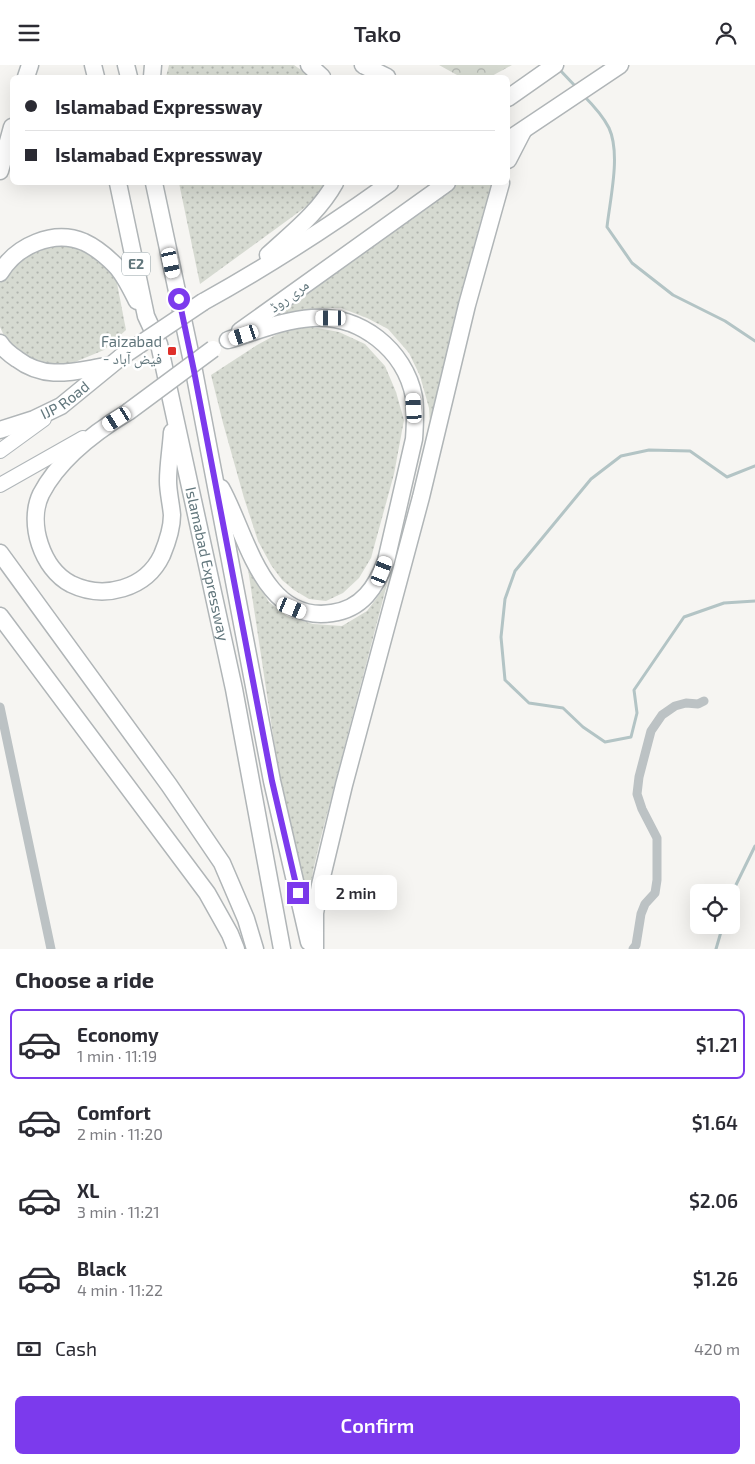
<!DOCTYPE html>
<meta charset="utf-8">
<style>
body{margin:0;font-family:"Exo 2","Noto Naskh Arabic",sans-serif;background:#f2f2f3;color:#2b2b33;height:100vh;display:flex;flex-direction:column;font-size:19px;white-space:nowrap}
*{box-sizing:border-box;margin:0}
p{font-size:16px;color:#7c7c81}
.icon{flex:none;width:28px;height:28px;fill:none;stroke:currentColor;stroke-width:2;stroke-linecap:round;stroke-linejoin:round}
.map{position:relative;height:884px;overflow:hidden}
.side{display:flex;flex-direction:column;background:#fff;flex:1}
.side>*{flex:none}
.hud{position:absolute;left:10px;top:10px;width:500px;height:110px;border-radius:8px;box-shadow:0 5px 20px #0002;display:grid;align-content:center;height:110px;padding:0 15px;background:#fff}
.buttons{position:absolute;left:690px;top:819px;display:grid;gap:10px}
.buttons a{display:grid;place-items:center;width:50px;height:50px;border-radius:8px;background:#fff;box-shadow:0 5px 20px #0002;font-size:25px}
.end{position:absolute;width:22px;height:22px;margin:-11px;border:6px solid #7c3aed;background:#fff;box-shadow:0 0 0 2px #fff}
.from{border-radius:50%}
.bubble{position:absolute;height:35px;border-radius:8px;background:#fff;box-shadow:0 5px 20px #0002;font-size:16px;font-weight:600;line-height:35px;text-align:center}
.car{position:absolute;width:15px;height:30px;margin:-15px -8px;border-radius:6px;box-shadow:0 0 4px 1px #0007;background:linear-gradient(#fff 24%,#345 0 40%,#fff 0 76%,#345 0 86%,#fff 0)}
.hud b{display:flex;align-items:center;gap:18px;height:48px;font-size:19px}
.hud b+b{border-top:1px solid #e1e1e2}
.hud i{width:12px;height:12px;background:#2b2b33}
ul{padding:0;list-style:none}
li{display:flex;align-items:center;gap:15px;height:70px;margin:0 10px 8px;padding:0 5px;border:2px solid transparent;border-radius:8px}
li div{flex:1}
li b{display:block;font-size:19px}
li em{font-style:normal;font-weight:600}
li.selected{border-color:#7c3aed}
li>.icon{width:45px;height:45px;stroke-width:1.5}
h2{padding:0 15px;font-size:22px;line-height:60px}
.pay{display:flex;align-items:center;gap:12px;height:55px;padding:0 15px;font-size:19px}
.pay p{margin-inline-start:auto}
.primary-button{display:flex;gap:10px;margin-top:auto;padding:10px 15px}
.primary-button a{flex:1;height:58px;border-radius:8px;background:#7c3aed;color:#fff;font-size:20px;font-weight:600;line-height:58px;text-align:center}
header{display:flex;justify-content:space-between;align-items:center;height:65px;padding:0 15px;background:#fff;font-size:22px;font-weight:600}
.map>svg:first-child{display:block}
.grass{fill:url(#grass-dots)}
.forest{fill:url(#forest-crowns)}
.lines{fill:none;stroke-linecap:round;stroke-linejoin:round}
.stream{stroke:#b3c4c5;stroke-width:3}
.primary-casing{stroke:#b0b6b9;stroke-width:16}
.highway-casing{stroke:#b0b5b7;stroke-width:19}
.street{stroke:#bcc2c4;stroke-width:9}
.primary{stroke:#fff;stroke-width:14}
.highway{stroke:#fff;stroke-width:16}
.highway-bridge-casing{stroke:#b0b5b7;stroke-width:19;stroke-linecap:butt}
.highway-bridge{stroke:#fff;stroke-width:16}
.route{stroke:#7c3aed;stroke-width:6}
.poi-dot{fill:#df2e28;stroke:#fff;stroke-width:2}
.labels{text-anchor:middle;stroke-width:5;stroke-linejoin:round;paint-order:stroke}
.shield{fill:#fff;stroke:#909fa3;stroke-width:1}
.shield-label{font-size:14px;font-weight:bold;fill:#61767c}
.street-label{font-size:15px;fill:#61767c;stroke:#fff}
.poi-label{font-size:15px;fill:#61767c;stroke:#fff;text-anchor:end}
</style>
<header><svg class="icon" aria-label="menu" viewBox="0 0 24 24"><path d="M4 6h16M4 12h16M4 18h16"/></svg>Tako<svg class="icon" aria-label="person" viewBox="0 0 24 24"><circle cx="12" cy="8" r="4"/><path d="M4 21q1-7 8-7t8 7"/></svg></header>
<div class="map">
<svg width="755" height="884" viewBox="0 0 755 884">
<defs>
<pattern id="grass-dots" width="8" height="8" patternUnits="userSpaceOnUse" patternTransform="scale(1.25)"><rect width="8" height="8" fill="#d6dad1"/><path d="M2 2h.1M6 6h.1" fill="none" stroke="#b1b5af" stroke-width="1.8" stroke-linecap="round"/></pattern>
<pattern id="forest-crowns" width="20" height="18" patternUnits="userSpaceOnUse" patternTransform="scale(1.25)"><rect width="20" height="18" fill="#d6dad1"/><path d="M2 6a3 3 0 1 1 6 0M12 15a3 3 0 1 1 6 0" fill="none" stroke="#b1b5af"/></pattern>
</defs>
<rect width="100%" height="100%" fill="#f6f5f2"/>
<g class="grass">
<path d="M 169,0 L 294,0 L 311,12 L 166,12 Z"/>
<path d="M 179,118 L 327,118 L 324,125 L 307,141 L 200,219 Z"/>
<path d="M 458,118 L 493,118 L 481,155 L 430,359 L 429,343 L 420,311 L 409,288 L 388,264 L 367,253 L 341,243 L 320,243 L 276,251 Z"/>
<path d="M 74,180 L 102,196 L 116,213 L 126,265 L 104,285 L 63,302 L 42,301 L 19,289 L 7,277 L 0,262 L 0,218 L 8,203 L 41,181 Z"/>
<path d="M 312,262 L 339,267 L 365,279 L 385,301 L 396,327 L 404,355 L 394,409 L 371,493 L 359,513 L 343,528 L 326,536 L 309,534 L 294,525 L 282,515 L 271,500 L 258,476 L 244,433 L 223,358 L 211,310 L 257,280 L 283,266 Z"/>
<path d="M 248,504 L 269,537 L 287,551 L 313,559 L 342,561 L 367,546 L 387,519 L 320,776 L 313,806 L 308,849 L 279,710 Z"/>
</g>
<path class="forest" d="M 439,0 L 512,0 L 490,12 L 457,10 Z"/>
<g class="lines">
<g class="stream">
<path d="M 559,4 L 577,23"/>
<path d="M 583,30 C 593,40 603,51 609,63 C 621,89 610,134 607,162 L 632,198 L 673,230 L 725,256 L 755,276"/>
<path d="M 755,401 L 727,412 L 690,386 L 649,385 L 621,391 L 591,414 L 515,506 L 505,534 L 501,572 L 505,615 L 529,638 L 563,643 L 583,662 L 605,677 L 631,672 L 637,648 L 634,625 L 684,552 L 724,538 L 755,536"/>
<path d="M 731,830 L 755,781"/>
<path d="M 716,884 L 723,860"/>
</g>
<g class="primary-casing">
<g id="primary">
<path d="M 0,386 L 44,354"/>
<path d="M 0,420 L 83,373"/>
</g>
</g>
<g class="highway-casing">
<g id="highway">
<path d="M 93,0 L 96,12"/>
<path d="M 126,0 L 129,12"/>
<path d="M 309,0 L 322,12"/>
<path d="M 363,0 L 387,12"/>
<path d="M 26,12 L 30,0"/>
<path d="M 152,12 L 153,0"/>
<path d="M 508,33 L 555,0"/>
<path d="M 508,75 L 620,0"/>
<path d="M 508,95 L 523,66"/>
<path d="M 0,106 L 12,62"/>
<path id="s1" d="M 118,118 L 146,251 L 159,279 L 234,624 L 282,884"/>
<path d="M 154,118 L 194,306 L 272,716 L 309,877"/>
<path d="M 268,190 C 293,167 319,147 335,118"/>
<path d="M 0,208 C 16,181 53,164 84,177 C 95,182 106,191 115,200 C 124,209 131,224 137,236"/>
<path d="M 203,237 C 268,201 330,161 390,118"/>
<path d="M 240,266 L 447,118"/>
<path d="M 0,278 C 4,285 11,290 17,294 C 46,316 74,306 107,301"/>
<path d="M 128,347 C 95,367 59,394 41,429 C 27,458 42,504 71,519 C 104,535 146,524 162,490 C 167,478 172,463 172,450 C 171,438 168,427 168,416 C 168,400 171,383 172,367"/>
<path id="s2" d="M 0,365 L 34,354 L 61,341 L 121,292"/>
<path d="M 221,423 C 247,469 262,559 332,548 C 362,544 376,522 386,496 L 414,374 C 415,360 416,346 414,332 C 405,285 360,249 312,253 C 283,255 255,267 228,275"/>
<path d="M 0,488 L 169,720 L 222,798 L 246,854 L 255,884"/>
<path d="M 0,551 L 207,828 L 230,869 L 236,884"/>
<path d="M 315,884 L 315,848 L 320,820 L 344,720 L 421,432 L 467,240 L 501,118"/>
</g>
</g>
<g class="street">
<path d="M 0,642 L 51,884"/>
<path d="M 633,884 L 636,880 L 641,849 L 645,839 L 655,828 L 657,815 L 657,773 L 642,744 L 637,729 L 639,712 L 651,666 L 662,650 L 675,641 L 686,638 L 698,639 L 704,636"/>
</g>
<use href="#primary" class="primary"/>
<use href="#highway" class="highway"/>
<g class="highway-bridge-casing">
<g id="highway-bridge">
<path d="M 121,292 L 203,237"/>
<path d="M 128,347 L 213,284"/>
</g>
</g>
<use href="#highway-bridge" class="highway-bridge"/>
</g>
<g class="lines">
<path class="route" d="M 179,234 L 194,306 L 272,716 L 298,828"/>
</g>
<rect class="poi-dot" x="167" y="281" width="10" height="10" rx="2.5"/>
<g class="labels">
<rect class="shield" x="122" y="187.5" width="28" height="23" rx="4"/>
<g class="shield-label">
<text x="136" y="204">E2</text>
</g>
<g class="street-label">
<text transform="translate(289 231) rotate(-36)" y="5">مری روڈ</text>
<text dy="5" stroke="none"><textPath href="#s2" startOffset="72">IJP Road</textPath></text>
<text dy="5" stroke="none"><textPath href="#s1" startOffset="392">Islamabad Expressway</textPath></text>
</g>
<g class="poi-label">
<text x="162" y="282">Faizabad<tspan x="162" dy="17">- فیض آباد</tspan></text>
</g>
</g>
</svg>
<div class="buttons">
<a><svg class="icon" aria-label="locate" viewBox="0 0 24 24"><circle cx="12" cy="12" r="6"/><path d="M12 2v4M12 18v4M2 12h4M18 12h4"/></svg></a>
</div>
<i class="end from" style="left:179px;top:234px"></i>
<i class="end" style="left:298px;top:828px"></i>
<div class="bubble" style="left:315px;top:810px;width:82px">2 min</div>
<i class="car" style="left:171px;top:198px;rotate:168deg"></i>
<i class="car" style="left:331px;top:253px;rotate:270deg"></i>
<i class="car" style="left:244px;top:270px;rotate:252deg"></i>
<i class="car" style="left:414px;top:343px;rotate:356deg"></i>
<i class="car" style="left:117px;top:354px;rotate:238deg"></i>
<i class="car" style="left:382px;top:506px;rotate:21deg"></i>
<i class="car" style="left:292px;top:543px;rotate:112deg"></i>
<div class="hud">
<b><i class="from"></i>Islamabad Expressway</b>
<b><i></i>Islamabad Expressway</b>
</div>
</div>
<section class="side">
<h2>Choose a ride</h2>
<ul>
<li class="selected"><svg class="icon" aria-label="car" viewBox="0 0 24 24"><path d="M5 17H2v-5l4-1 3-4h7l3 4 3 1v5h-3M9 17h6M6 11h13"/><circle cx="7" cy="17" r="2"/><circle cx="17" cy="17" r="2"/></svg><div><b>Economy</b><p>1 min · 11:19</p></div><em>$1.21</em></li>
<li><svg class="icon" aria-label="car" viewBox="0 0 24 24"><path d="M5 17H2v-5l4-1 3-4h7l3 4 3 1v5h-3M9 17h6M6 11h13"/><circle cx="7" cy="17" r="2"/><circle cx="17" cy="17" r="2"/></svg><div><b>Comfort</b><p>2 min · 11:20</p></div><em>$1.64</em></li>
<li><svg class="icon" aria-label="car" viewBox="0 0 24 24"><path d="M5 17H2v-5l4-1 3-4h7l3 4 3 1v5h-3M9 17h6M6 11h13"/><circle cx="7" cy="17" r="2"/><circle cx="17" cy="17" r="2"/></svg><div><b>XL</b><p>3 min · 11:21</p></div><em>$2.06</em></li>
<li><svg class="icon" aria-label="car" viewBox="0 0 24 24"><path d="M5 17H2v-5l4-1 3-4h7l3 4 3 1v5h-3M9 17h6M6 11h13"/><circle cx="7" cy="17" r="2"/><circle cx="17" cy="17" r="2"/></svg><div><b>Black</b><p>4 min · 11:22</p></div><em>$1.26</em></li>
</ul>
<div class="pay"><svg class="icon" aria-label="cash" viewBox="0 0 24 24"><path d="M3 7h18v10H3z"/><circle cx="12" cy="12" r="2"/></svg>Cash<p>420 m</p></div>
<div class="primary-button"><a>Confirm</a></div>
</section>
